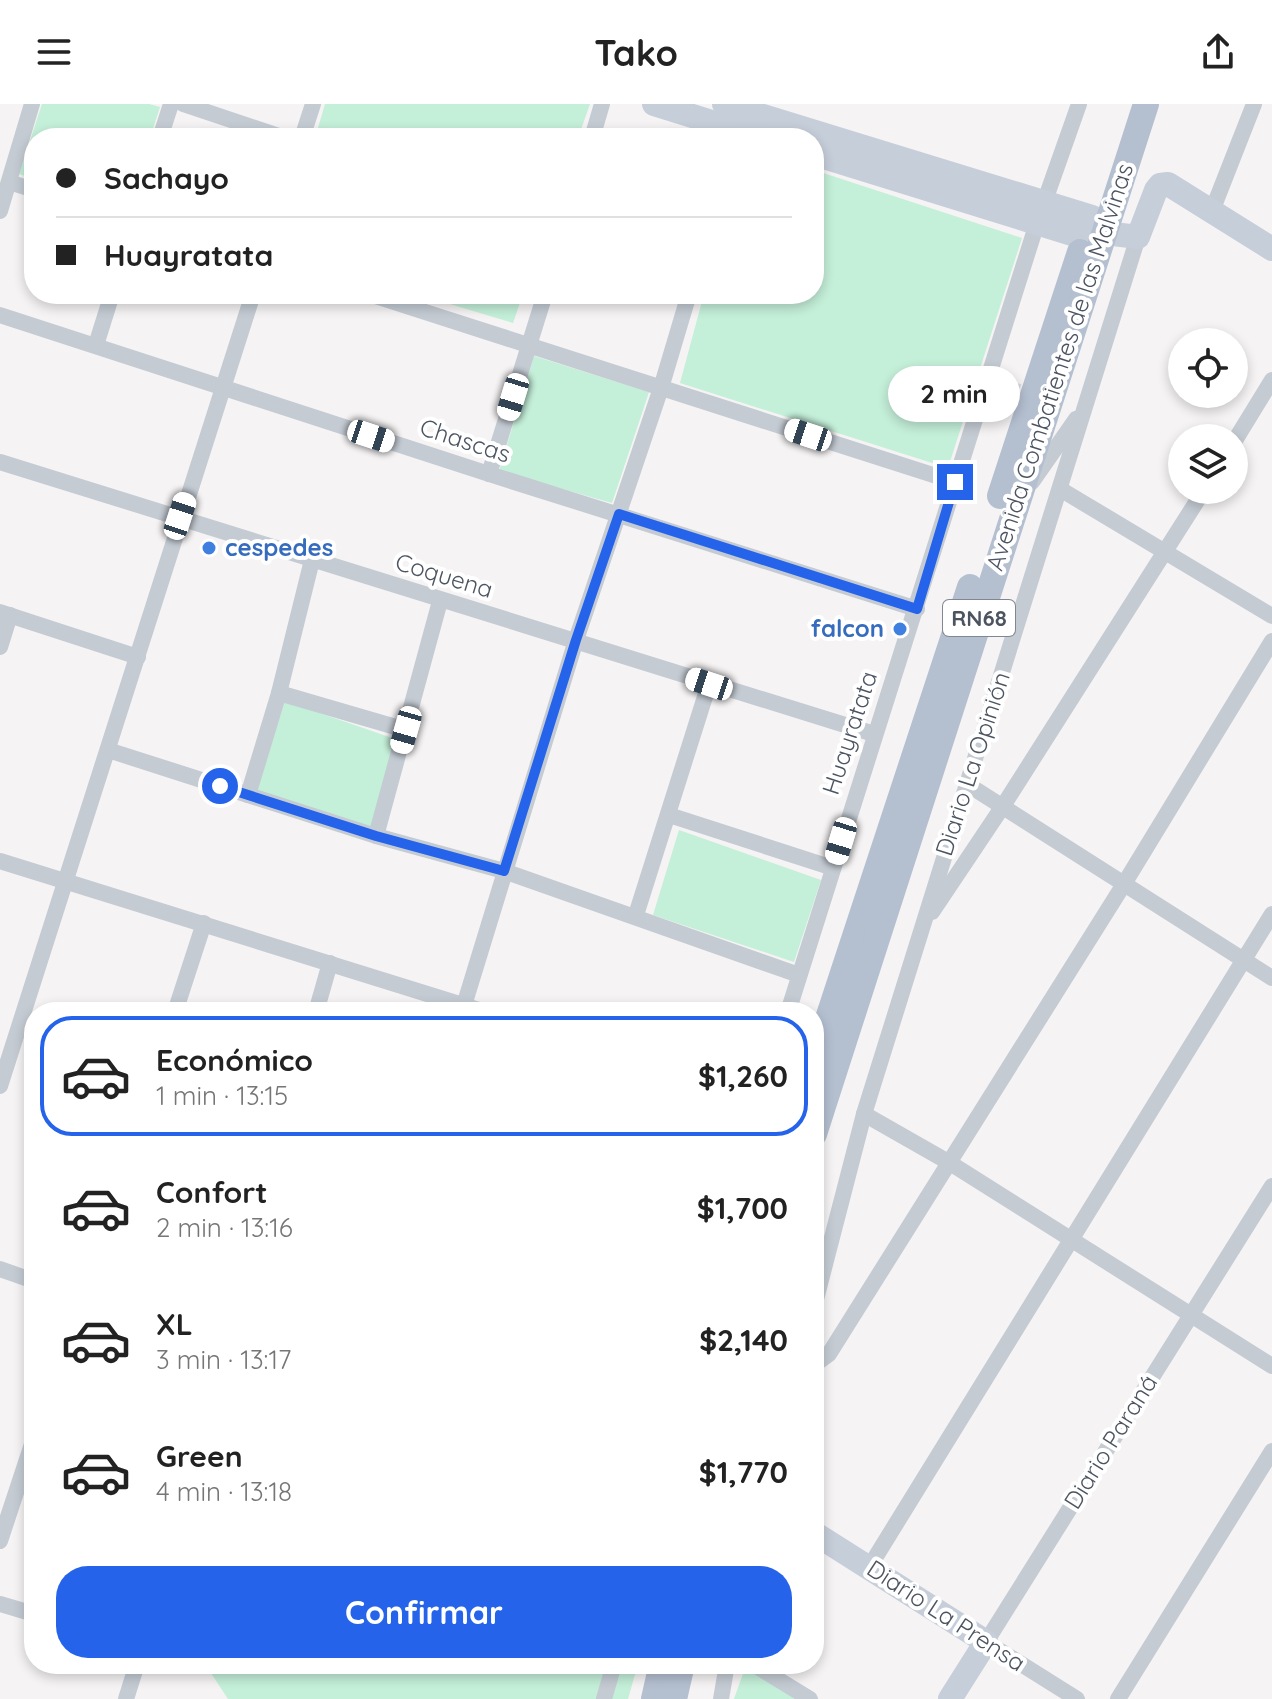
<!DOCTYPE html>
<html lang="es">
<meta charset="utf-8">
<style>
body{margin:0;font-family:Quicksand,sans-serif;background:#f6f6f6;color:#222;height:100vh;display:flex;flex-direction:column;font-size:30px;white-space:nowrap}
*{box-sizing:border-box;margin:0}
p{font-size:26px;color:#767676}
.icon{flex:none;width:44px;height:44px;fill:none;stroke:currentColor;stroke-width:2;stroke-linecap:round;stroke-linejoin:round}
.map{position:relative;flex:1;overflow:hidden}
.side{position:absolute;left:24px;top:898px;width:800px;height:672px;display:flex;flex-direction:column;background:#fff;border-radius:32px;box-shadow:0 4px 12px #0003}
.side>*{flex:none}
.guide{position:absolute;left:24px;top:24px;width:800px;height:176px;border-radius:32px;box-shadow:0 4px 12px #0003;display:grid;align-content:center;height:176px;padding:0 32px;background:#fff}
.fabs{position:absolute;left:1168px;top:224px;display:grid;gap:16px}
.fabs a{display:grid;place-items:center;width:80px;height:80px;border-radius:50%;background:#fff;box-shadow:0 4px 12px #0003;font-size:40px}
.end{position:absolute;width:36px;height:36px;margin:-18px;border:10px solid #2563eb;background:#fff;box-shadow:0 0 0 4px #fff}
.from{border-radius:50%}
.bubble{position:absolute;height:56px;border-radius:28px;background:#fff;box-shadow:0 4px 12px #0003;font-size:26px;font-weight:700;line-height:56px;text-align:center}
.car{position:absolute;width:24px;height:48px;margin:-24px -12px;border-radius:10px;box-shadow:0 0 6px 2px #0007;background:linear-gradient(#fff 24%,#345 0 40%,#fff 0 76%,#345 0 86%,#fff 0)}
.guide b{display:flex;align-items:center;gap:28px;height:76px;font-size:30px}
.guide b+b{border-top:2px solid #e0e0e0}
.guide i{width:20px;height:20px;background:#222}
ul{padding:14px 0 0;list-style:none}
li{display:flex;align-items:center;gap:24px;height:120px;margin:0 16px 12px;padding:0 16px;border:4px solid transparent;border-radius:32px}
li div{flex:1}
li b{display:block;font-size:30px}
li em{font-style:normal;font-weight:700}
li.current{border-color:#2563eb}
li>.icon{width:72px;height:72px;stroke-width:1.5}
.button{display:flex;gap:16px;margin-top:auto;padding:16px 32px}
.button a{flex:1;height:92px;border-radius:32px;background:#2563eb;color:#fff;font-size:32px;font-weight:700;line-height:92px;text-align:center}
header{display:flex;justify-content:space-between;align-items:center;height:104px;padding:0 32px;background:#fff;font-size:36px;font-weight:700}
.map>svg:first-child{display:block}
.green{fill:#c4efd9}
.building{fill:#d0d1d7;stroke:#d7d8de;stroke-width:2}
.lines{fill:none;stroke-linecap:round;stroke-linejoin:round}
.street{stroke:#c4cbd3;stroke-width:16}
.secondary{stroke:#c6ceda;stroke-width:24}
.primary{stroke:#b4bfd0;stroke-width:26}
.route{stroke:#2563eb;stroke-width:10}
.shop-dot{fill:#3f7fe0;stroke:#fff;stroke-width:3}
.labels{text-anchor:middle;stroke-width:8;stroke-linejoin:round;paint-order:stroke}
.shield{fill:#fff;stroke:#818790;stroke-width:2}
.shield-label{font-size:22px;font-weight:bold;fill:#4b5460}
.street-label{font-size:24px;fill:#4b5460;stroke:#fff}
.shop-label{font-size:24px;font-weight:bold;fill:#366cbe;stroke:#fff;text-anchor:start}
</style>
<header><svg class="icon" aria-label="menu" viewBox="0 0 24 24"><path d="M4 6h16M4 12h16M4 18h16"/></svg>Tako<svg class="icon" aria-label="share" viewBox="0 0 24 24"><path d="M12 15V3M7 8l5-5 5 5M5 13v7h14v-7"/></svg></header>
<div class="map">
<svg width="1272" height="1595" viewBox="0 0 1272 1595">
<rect width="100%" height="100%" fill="#f5f3f3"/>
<g class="green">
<path d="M 42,0 L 149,0 L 160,3 L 150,34 L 34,34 L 34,75 L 19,70 Z"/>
<path d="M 325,0 L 590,0 L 578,34 L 315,34 Z"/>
<path d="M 814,66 L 1022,134 L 948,364 L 680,279 L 704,190 L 814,190 Z"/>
<path d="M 416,190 L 523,190 L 513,219 Z"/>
<path d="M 534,252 L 649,288 L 612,399 L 499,367 Z"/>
<path d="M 285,597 L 395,635 L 371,724 L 256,688 Z"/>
<path d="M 679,726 L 821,776 L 794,858 L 653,811 Z"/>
<path d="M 205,1560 L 638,1560 L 628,1595 L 228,1595 Z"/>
<path d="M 745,1564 L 795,1595 L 734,1595 Z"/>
</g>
<path class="building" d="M 1006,277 L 1020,281 L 1012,304 L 999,299 Z"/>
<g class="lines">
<g class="street">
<path d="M 183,0 L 285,34"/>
<path d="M 160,34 L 171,0"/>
<path d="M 302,34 L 313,0"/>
<path d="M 592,34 L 602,0"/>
<path d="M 9,78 L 34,86"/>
<path d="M 0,107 L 32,0"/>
<path d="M 1212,107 L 1254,0"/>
<path d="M 369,190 L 955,378"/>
<path d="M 0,211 L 489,370 L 917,505"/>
<path d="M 96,241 L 112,190"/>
<path d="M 1234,338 L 1272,276"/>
<path d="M 0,358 L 874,630"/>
<path d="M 489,370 L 545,190"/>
<path d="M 1032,378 L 1076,315"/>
<path d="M 1060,385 L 1272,512"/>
<path d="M 0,508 L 138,553"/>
<path d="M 0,543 L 10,511"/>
<path d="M 279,589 L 406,626"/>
<path d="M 108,646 L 376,732 L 504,767 L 799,871"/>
<path d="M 967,680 L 1272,874"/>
<path d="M 248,691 L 279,589 L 312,456"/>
<path d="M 669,711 L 833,764"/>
<path d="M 376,732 L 440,497"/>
<path d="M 0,757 L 485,908"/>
<path d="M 932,808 L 1003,702 L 1204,386"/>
<path d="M 636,811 L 709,580"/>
<path d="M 175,908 L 204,819"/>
<path d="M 316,908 L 330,859"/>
<path d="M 462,908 L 576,536 L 661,284 L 689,190"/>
<path d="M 788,908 L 1037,119 L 1079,0"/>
<path d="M 0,982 L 253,190"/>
<path d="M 864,1010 L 950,1059 L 1272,1262"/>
<path d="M 0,1165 L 34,1177"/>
<path d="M 814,1203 L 864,1010 L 1138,133"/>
<path d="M 814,1261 L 829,1250 L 1124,780 L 1272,537"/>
<path d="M 0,1437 L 34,1334"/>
<path d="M 870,1462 L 1272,810"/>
<path d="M 0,1500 L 34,1510"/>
<path d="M 753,1560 L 810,1595"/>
<path d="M 126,1595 L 137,1560"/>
<path d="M 604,1595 L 614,1560"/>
<path d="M 721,1595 L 727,1560"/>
<path d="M 1077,1595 L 986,1538 L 1272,1082"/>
<path d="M 1118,1595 L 1272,1347"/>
</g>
<g class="secondary">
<path d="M 654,0 L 763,34"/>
<path d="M 724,0 L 1092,113 L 1105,129"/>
<path d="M 814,50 L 1085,134 L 1105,129 L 1138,133 L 1156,86 L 1160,81 L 1168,80 L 1272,145"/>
<path d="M 814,1429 L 986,1538 L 950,1595"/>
</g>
<g class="primary">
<path d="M 1000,392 L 1080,148"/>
<path d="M 814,957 L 970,483"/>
<path d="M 814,1030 L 1146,0"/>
<path d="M 654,1595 L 662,1560"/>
<path d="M 674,1595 L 682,1560"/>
</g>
</g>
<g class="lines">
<path class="route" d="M 220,682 L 376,732 L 504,767 L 576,536 L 619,410 L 917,505 L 955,378"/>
</g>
<g class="shop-dot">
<circle cx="209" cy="444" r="8"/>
<circle cx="900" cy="525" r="8"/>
</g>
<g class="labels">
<rect class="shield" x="943" y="496" width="72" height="36" rx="6"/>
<g class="shield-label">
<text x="979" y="522">RN68</text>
</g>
<g class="street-label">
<text transform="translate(1060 263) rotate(-72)" y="8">Avenida Combatientes de las Malvinas</text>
<text transform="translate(465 337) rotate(18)" y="8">Chascas</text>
<text transform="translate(444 472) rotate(17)" y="8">Coquena</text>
<text transform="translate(850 629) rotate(-72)" y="8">Huayratata</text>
<text transform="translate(973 660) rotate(-72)" y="8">Diario La Opinión</text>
<text transform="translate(1111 1338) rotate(-58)" y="8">Diario Paraná</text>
<text transform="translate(946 1512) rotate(33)" y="8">Diario La Prensa</text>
</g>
<g class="shop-label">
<text x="225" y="452">cespedes</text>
<text x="884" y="533" text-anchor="end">falcon</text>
</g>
</g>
</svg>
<div class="fabs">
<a><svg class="icon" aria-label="locate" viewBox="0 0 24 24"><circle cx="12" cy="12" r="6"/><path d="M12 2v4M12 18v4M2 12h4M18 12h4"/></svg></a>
<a><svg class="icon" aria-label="layers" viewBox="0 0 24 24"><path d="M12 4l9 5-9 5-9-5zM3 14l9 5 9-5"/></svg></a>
</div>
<i class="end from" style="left:220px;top:682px"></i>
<i class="end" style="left:955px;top:378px"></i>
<div class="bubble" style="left:888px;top:262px;width:132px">2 min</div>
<i class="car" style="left:513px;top:293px;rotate:197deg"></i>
<i class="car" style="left:808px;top:331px;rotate:288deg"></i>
<i class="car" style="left:371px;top:332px;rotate:108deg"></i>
<i class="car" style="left:180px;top:412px;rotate:18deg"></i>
<i class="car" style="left:709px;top:580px;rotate:288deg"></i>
<i class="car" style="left:406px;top:626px;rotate:196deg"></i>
<i class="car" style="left:841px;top:737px;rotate:197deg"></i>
<div class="guide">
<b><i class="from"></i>Sachayo</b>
<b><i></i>Huayratata</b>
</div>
<section class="side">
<ul>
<li class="current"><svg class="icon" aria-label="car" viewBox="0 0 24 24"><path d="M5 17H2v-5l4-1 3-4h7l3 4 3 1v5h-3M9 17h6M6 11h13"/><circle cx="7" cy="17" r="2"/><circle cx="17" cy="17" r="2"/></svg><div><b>Económico</b><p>1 min · 13:15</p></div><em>$1,260</em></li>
<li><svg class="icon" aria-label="car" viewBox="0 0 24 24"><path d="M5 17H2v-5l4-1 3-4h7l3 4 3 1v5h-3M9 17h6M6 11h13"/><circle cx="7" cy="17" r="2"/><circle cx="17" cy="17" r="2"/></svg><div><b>Confort</b><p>2 min · 13:16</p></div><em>$1,700</em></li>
<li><svg class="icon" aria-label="car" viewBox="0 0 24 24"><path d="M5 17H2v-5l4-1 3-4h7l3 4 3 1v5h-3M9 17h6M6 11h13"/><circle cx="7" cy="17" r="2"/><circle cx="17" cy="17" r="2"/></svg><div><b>XL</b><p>3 min · 13:17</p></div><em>$2,140</em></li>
<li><svg class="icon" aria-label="car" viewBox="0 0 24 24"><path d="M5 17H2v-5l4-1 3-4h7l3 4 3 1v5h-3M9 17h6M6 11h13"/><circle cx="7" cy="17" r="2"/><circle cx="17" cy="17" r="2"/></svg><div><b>Green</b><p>4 min · 13:18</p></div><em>$1,770</em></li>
</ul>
<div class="button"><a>Confirmar</a></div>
</section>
</div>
